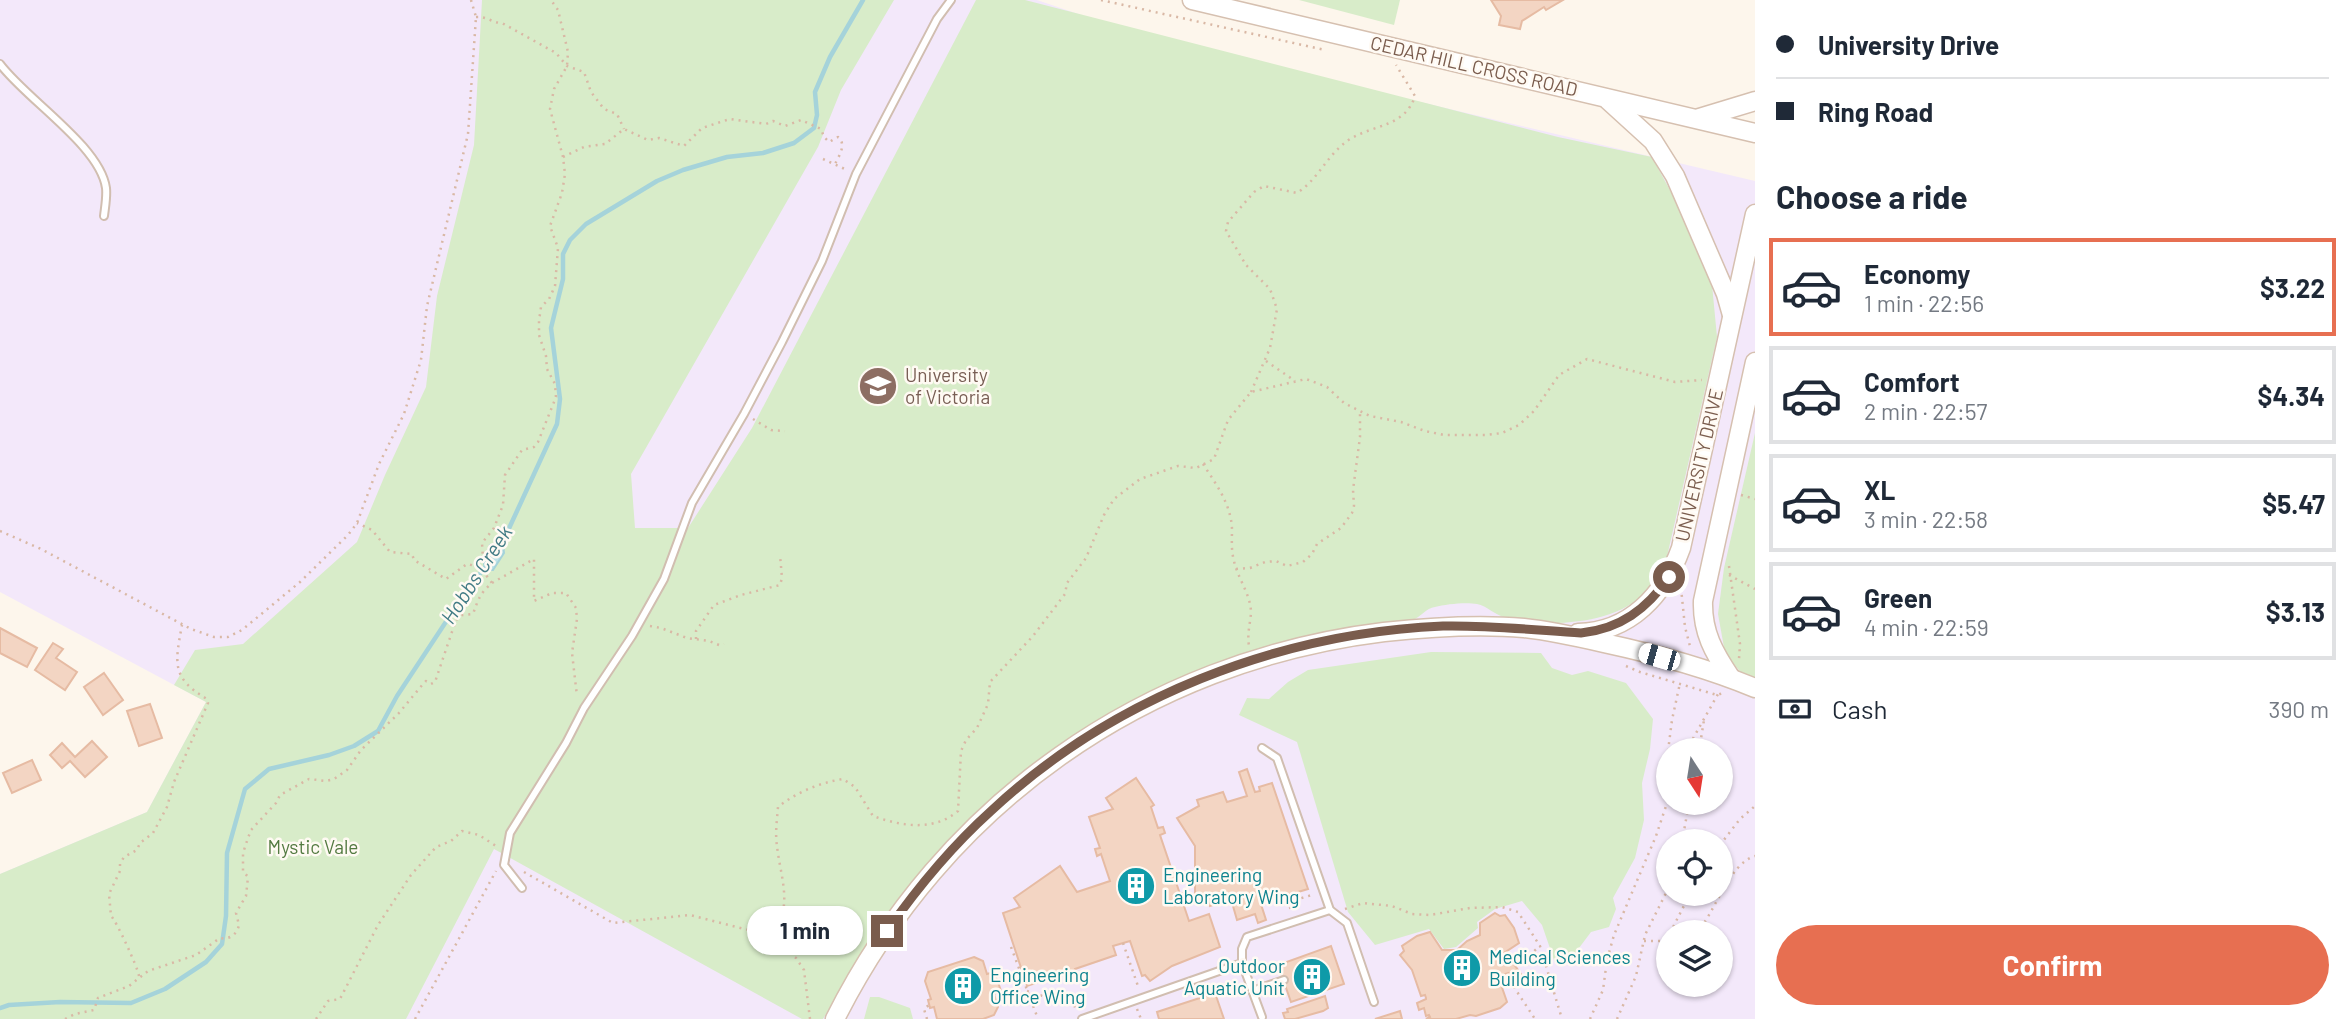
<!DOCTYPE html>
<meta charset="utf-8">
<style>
body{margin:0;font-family:Barlow,sans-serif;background:#f2f2f3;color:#1f2937;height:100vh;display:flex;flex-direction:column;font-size:26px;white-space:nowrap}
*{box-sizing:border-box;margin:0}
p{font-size:23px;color:#747a83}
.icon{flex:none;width:38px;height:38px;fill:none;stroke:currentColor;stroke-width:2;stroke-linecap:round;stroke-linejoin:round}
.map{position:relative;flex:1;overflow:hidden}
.panel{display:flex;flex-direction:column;background:#fff;width:595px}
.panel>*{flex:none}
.top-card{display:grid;align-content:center;height:154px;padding:0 21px;background:#fff}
.needle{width:46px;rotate:168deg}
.tools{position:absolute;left:1656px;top:738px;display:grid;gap:14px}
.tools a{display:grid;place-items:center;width:77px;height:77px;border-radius:50%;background:#fff;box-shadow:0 2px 5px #0004;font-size:35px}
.end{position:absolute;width:32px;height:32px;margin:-16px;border:9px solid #7a5c4d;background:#fff;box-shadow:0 0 0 4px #fff}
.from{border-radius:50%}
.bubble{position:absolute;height:49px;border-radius:24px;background:#fff;box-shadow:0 2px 5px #0004;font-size:23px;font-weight:700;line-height:49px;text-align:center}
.car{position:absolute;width:21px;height:42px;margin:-21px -10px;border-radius:9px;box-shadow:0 0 5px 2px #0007;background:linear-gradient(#fff 24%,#345 0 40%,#fff 0 76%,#345 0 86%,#fff 0)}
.top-card b{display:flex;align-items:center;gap:24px;height:66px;font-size:26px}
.top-card b+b{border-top:2px solid #e0e1e3}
.top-card i{width:18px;height:18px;background:#1f2937}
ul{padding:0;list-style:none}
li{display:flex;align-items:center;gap:21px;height:98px;margin:0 14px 10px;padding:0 7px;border:4px solid #e0e1e3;border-radius:0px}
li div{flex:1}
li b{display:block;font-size:26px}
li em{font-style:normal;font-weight:700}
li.on{border-color:#e76f51}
li>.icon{width:63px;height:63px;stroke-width:1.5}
h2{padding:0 21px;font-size:32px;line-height:84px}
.pay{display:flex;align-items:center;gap:18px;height:77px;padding:0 21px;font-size:26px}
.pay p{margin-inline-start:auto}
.button{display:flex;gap:14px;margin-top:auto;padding:14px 21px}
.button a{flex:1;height:80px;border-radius:42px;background:#e76f51;color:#fff;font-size:28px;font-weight:700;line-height:80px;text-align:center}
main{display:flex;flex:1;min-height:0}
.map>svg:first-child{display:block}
.education{fill:#f3e8fa;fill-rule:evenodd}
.green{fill:#d8ecc9}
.water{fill:#bfe3e8;stroke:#a5d3da;stroke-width:2}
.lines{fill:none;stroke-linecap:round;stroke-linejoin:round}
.stream{stroke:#a5d3da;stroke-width:4.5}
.building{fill:#f3d5c3;stroke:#e6bba3;stroke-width:2}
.lane-casing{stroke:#d1beb0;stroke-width:10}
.secondary-casing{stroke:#d6c0b0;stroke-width:21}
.path{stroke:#d9b8a5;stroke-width:2.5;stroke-dasharray:2 5;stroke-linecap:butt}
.lane{stroke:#fff;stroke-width:6}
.secondary{stroke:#fff;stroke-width:18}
.route{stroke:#7a5c4d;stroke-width:9}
.labels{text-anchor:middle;stroke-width:5;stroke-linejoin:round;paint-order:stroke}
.street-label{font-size:19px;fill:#7a5c4d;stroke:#fffaf3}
.education-label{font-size:19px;fill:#785e54;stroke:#fffaf3;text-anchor:start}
.park-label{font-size:19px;fill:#537a41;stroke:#fffaf3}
.culture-label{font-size:19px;fill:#0d838f;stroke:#fffaf3;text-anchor:start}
.water-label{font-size:21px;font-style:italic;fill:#437c86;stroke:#fffaf3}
</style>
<main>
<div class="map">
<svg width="1755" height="1019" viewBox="0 0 1755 1019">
<rect width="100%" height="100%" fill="#fdf6ec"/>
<path class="education" d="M 0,0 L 1037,0 L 1149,38 L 1755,181 L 1755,1019 L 0,1019 L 0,874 L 147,812 L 206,702 L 0,592 ZM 1668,751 L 1720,751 L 1720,803 L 1668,803 ZM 1668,842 L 1720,842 L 1720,894 L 1668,894 ZM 1668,933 L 1720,933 L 1720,985 L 1668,985 Z"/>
<g class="green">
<path d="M 482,0 L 894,0 L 841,90 L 818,147 L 631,474 L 635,528 L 688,528 L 752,428 L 976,0 L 1025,0 L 1558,137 L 1652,157 L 1679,207 L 1711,274 L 1717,337 L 1666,561 C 1660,571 1654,583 1646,592 C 1615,625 1547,628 1506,618 C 1495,615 1487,606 1477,604 C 1466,602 1446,604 1435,607 C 1426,608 1421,617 1413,620 C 1396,626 1374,624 1356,627 C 1301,636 1245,651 1193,673 C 1084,718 987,791 912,882 C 878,924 850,972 823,1019 L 802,1019 L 494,849 L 406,1019 L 0,1019 L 0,874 L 147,812 L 206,702 L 174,685 L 195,650 L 243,644 L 357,542 L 385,475 L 426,387 L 437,296 L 474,145 Z"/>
<path d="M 1299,0 L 1400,0 L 1394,25 Z"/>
<path d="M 1755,433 L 1755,682 L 1742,674 L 1725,653 L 1718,614 L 1724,568 Z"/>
<path d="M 1431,652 L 1541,653 L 1552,668 L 1572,675 L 1588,671 L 1626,683 L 1653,719 L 1650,749 L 1642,783 L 1644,820 L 1635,858 L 1613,898 L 1616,909 L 1609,927 L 1591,932 L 1570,960 L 1555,963 L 1542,925 L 1522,901 L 1495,909 L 1477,922 L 1478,928 L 1456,947 L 1444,949 L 1429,929 L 1375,945 L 1348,912 L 1297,742 L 1239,715 L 1247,698 L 1269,699 L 1288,682 L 1308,670 Z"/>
<path d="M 870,997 L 879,997 L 910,1008 L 913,1019 L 864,1019 Z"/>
</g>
<path class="water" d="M 503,544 L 504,553 L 493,570 L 488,570 L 484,564 L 490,545 Z"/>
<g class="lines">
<g class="stream">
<path d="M 500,548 L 557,424 L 560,399 L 551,328 L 563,279 L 563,254 L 570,240 L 586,224 L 657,181 L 683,170 L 727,157 L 763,153 L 794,143 L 814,128 L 817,115 L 815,92 L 830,57 L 863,0"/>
<path d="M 0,1008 L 9,1005 L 60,1002 L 131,1003 L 165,989 L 206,962 L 222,944 L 226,916 L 227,853 L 245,789 L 269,769 L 329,755 L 354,746 L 378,731 L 397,696 L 459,602 L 488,563"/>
</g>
</g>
<g class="building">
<path d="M 1491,0 L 1563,0 L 1546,10 L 1544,7 L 1522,21 L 1520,29 L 1499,25 L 1501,16 Z"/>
<path d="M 0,628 L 37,648 L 27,667 L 0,653 Z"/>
<path d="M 53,643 L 63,649 L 56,658 L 77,672 L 65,690 L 35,670 Z"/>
<path d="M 104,673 L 123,700 L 103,715 L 84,687 Z"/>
<path d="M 150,704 L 162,738 L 139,746 L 127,711 Z"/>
<path d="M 92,741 L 107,757 L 85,777 L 70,761 L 62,768 L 50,755 L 62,743 L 75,757 Z"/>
<path d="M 32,760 L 41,780 L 12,793 L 3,773 Z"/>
<path d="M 1247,769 L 1255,792 L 1260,791 L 1259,787 L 1272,783 L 1308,889 L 1281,897 L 1279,891 L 1259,898 L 1266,920 L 1258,923 L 1255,914 L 1237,920 L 1231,899 L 1210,906 L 1208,900 L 1195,901 L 1195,846 L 1177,818 L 1199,806 L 1197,800 L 1223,792 L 1227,802 L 1247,796 L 1239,772 Z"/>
<path d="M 1136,778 L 1154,805 L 1151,807 L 1158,828 L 1163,827 L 1165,833 L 1160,835 L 1180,894 L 1185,892 L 1187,899 L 1182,900 L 1189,921 L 1209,914 L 1220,947 L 1172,966 L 1150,981 L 1145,975 L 1142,976 L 1130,941 L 1113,946 L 1116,955 L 1075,969 L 1076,974 L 1069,976 L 1067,972 L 1027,986 L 1003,913 L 1020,907 L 1014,898 L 1060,866 L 1077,892 L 1110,881 L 1101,854 L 1097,856 L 1095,849 L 1100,848 L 1089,817 L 1113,809 L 1106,798 Z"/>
<path d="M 1495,913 L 1500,916 L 1505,915 L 1514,928 L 1519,943 L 1501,955 L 1505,965 L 1513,963 L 1523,977 L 1515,981 L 1509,973 L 1498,976 L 1507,1002 L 1500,1008 L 1476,1016 L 1470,1015 L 1456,1019 L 1426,1019 L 1430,1017 L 1429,1015 L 1426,1016 L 1424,1008 L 1419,1010 L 1417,1003 L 1426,999 L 1426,998 L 1425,995 L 1421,996 L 1412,970 L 1400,955 L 1404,951 L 1402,946 L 1417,936 L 1430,932 L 1442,950 L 1457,950 L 1467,941 L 1480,935 L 1480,923 Z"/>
<path d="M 1331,946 L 1344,984 L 1291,1002 L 1278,965 Z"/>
<path d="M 974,957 L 983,961 L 987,974 L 994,972 L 998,982 L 1001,991 L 994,994 L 998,1007 L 994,1015 L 983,1019 L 937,1019 L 934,1007 L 930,1008 L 928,1000 L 931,999 L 925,981 L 928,972 Z"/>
<path d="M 1215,993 L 1224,1019 L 1159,1019 L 1157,1012 Z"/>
<path d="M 1325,996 L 1328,1008 L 1323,1011 L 1295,1019 L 1285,1019 L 1283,1013 L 1288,1012 L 1287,1009 Z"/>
<path d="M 1400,1011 L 1402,1019 L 1375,1019 Z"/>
</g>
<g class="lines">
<g class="lane-casing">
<g id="lane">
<path d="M 0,64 C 26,99 100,146 106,188 C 107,197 105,207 104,216"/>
<path d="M 1262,748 L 1277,758 L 1330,910 L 1347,923 L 1374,1002"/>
<path d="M 522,888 L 504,865 L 510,833 L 566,743 L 584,708 L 632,636 L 664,579 L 692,503 L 744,414 L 782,342 L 822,261 L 856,174 L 937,19 L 951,0"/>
<path d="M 1242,963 L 1262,1017"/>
<path d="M 1252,991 L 1284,980"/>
<path d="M 1082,1019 L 1242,963 L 1242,949 L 1247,937 L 1330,910"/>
</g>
</g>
<g class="secondary-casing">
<g id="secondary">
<path d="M 1192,0 L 1755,133"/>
<path d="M 1608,100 L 1653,141 L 1675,176 L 1726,294 L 1732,315"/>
<path d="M 1699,118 L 1755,101"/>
<path d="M 1578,633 C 1630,632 1664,595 1681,548 L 1755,214"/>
<path d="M 1731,678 C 1714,653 1702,632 1703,601 L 1755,362"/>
<path d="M 835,1019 C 943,804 1145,661 1384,632 C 1431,627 1477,624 1524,628 C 1552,631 1578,637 1604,643 C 1655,654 1707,668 1755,688"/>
</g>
</g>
<g class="path">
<path d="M 1101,0 L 1325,50"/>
<path d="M 476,17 C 487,16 492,23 502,23 L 556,53 L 567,66 L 584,72 L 591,92 L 604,109 L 617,114 L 624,129"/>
<path d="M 563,157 L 584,147 L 605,144 L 624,129 L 648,140 L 659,138 L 684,146 L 702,128 L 730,119 L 766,124 L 773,121 L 785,126 L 801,120 L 821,129 L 824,137 L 829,142 L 838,137 C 847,144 839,156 835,164"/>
<path d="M 823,159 L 847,170"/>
<path d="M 1266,361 L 1295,381"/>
<path d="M 1251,392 L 1270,348 L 1277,309 L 1270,289 L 1246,265 L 1226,231 L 1228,222 L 1254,192 L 1264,186 L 1297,193 C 1319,179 1327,154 1350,139 C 1375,124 1405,127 1415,96 L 1396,65"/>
<path d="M 753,419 L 771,430 L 785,431"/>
<path d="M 1203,464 C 1216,484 1231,504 1232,529 C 1232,540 1231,550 1234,561 C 1238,579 1251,595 1251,613 C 1250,625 1247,634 1249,646"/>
<path d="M 1741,495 L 1755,499"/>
<path d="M 0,531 L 41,549 L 191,629 L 214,637 L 228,637 L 242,630 L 300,582 L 348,535 L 357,523 L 379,464 L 404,414 L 421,360 L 427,306 L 468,134 L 476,17 L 471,0"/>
<path d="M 1729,566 L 1740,644 L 1739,659"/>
<path d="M 480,567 L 483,559 L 482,543 L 494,528 L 503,505 L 505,475 L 522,450 L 534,447 L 538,442 L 556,397 L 555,384 L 547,369 L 546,356 L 539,335 L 539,321 L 541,307 L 549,299 L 555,286 L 558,248 L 550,226 L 562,193 L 565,174 L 563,157 L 550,109 L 554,89 L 567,66 L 568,52 L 558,10 L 551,0"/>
<path d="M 1236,569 L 1250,568 L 1265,562 L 1276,561 L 1287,566 L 1303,562 L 1312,554 L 1317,544 L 1341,528 L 1352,513 L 1354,506 L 1353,490 L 1360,437 L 1360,412"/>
<path d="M 1729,575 L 1755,589"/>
<path d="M 492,583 L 534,559 L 534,601 L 552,593 L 566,593 L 576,608 L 577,619 L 572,653 L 577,696"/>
<path d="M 1681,588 L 1685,627 L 1691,650"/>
<path d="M 650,626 L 661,628 L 687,638 L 709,641 L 719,645 L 724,644"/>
<path d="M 696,639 L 696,631 L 714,605 L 741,595 L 780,585 L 782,578 L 780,555"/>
<path d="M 1626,666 L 1640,672 L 1717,695 L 1723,693"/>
<path d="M 1668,751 L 1672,720 L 1680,683"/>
<path d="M 1686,751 L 1718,694"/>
<path d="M 1699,751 L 1704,720"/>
<path d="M 1682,842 L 1689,803"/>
<path d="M 1720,845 L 1740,819 L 1755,806"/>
<path d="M 524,872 L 613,923 L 690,915 L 768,935 C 796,913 780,876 777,846 C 775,833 777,820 778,807 C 797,792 819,783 843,779 L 855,787 L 873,816 C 901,826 933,832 958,811 L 961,751 L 966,740 L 977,728 L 988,704 L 990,682 L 1033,636 L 1065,594 L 1067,583 L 1086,558 L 1104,515 L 1114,499 L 1140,479 L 1178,466 L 1196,468 L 1214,459 L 1228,420 L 1251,392 L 1306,379 L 1327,387 L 1344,403 L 1370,416 L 1401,422 L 1425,431 L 1444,435 L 1485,435 L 1502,433 L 1519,425 L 1534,411 L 1559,375 L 1587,359 L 1675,382 L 1702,380"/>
<path d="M 1276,892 L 1288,902 L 1292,913"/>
<path d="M 1288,902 L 1312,895"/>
<path d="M 1345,909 L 1363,903 L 1392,906 L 1412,914 L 1430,915 L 1470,908 L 1502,907 L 1518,912 L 1540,946 L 1562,1019"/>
<path d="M 1670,933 L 1690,894"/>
<path d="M 1696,933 C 1715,914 1729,863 1755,856"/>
<path d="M 768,935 L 796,958 L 804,970 L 810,1019"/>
<path d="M 1644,941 L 1668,941"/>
<path d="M 1123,943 L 1139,989"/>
<path d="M 1011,947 L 1038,1019"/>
<path d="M 1502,957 L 1526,958 L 1540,946"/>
<path d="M 1506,975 L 1535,1019"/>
<path d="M 139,976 C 138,968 116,920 111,916 L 109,894 L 120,871 L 120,864 L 124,857 L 137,850 L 140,843 L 153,833 L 167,807 L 174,782 L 208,703 L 207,699 C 171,678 175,663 182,625"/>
<path d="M 1027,991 L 1080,1008"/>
<path d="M 1137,1009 L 1141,1019"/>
<path d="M 65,1019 L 75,1014 L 94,1010 L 98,998 L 129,986 L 148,971 L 196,955 L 220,938 C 230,940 237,934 239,925 L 236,913 L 246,896 L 248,877 L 243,871 L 243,853 L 248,838 L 251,830 L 276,803 L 280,795 L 309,779 L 326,781 L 334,779 L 347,770 L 361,750 L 399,713 L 423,684 L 426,681 L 431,684 L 435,682 L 456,620 L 462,615 L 473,614 C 478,600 480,593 492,583 L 480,567 L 467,564 L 446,579 L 414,560 L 412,554 L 390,552 L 372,530 L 357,523"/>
<path d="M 316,1019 L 328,1001 L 340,999 L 378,925 L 411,875 L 436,847 L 451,841 L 462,831 L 479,835 L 496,846"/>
<path d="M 415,1019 L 496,871"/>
<path d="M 927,1019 L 924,1009 L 929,1005"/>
<path d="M 1590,1019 L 1603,990 L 1607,960 L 1614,935 L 1656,836 L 1668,800"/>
<path d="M 1617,1019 L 1636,976 L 1645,935 L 1668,889"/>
</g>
<use href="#lane" class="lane"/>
<use href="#secondary" class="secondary"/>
</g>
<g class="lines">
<path class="route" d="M 887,931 C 918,887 951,847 991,811 C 1112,698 1278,633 1443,626 C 1489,625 1535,630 1581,633 C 1620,629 1647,609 1669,577"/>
</g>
<defs>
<g id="university-disc" transform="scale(2.0125)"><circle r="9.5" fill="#8d6e63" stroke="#fffaf3"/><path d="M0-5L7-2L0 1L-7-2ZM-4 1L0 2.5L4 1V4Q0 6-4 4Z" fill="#fff"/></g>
<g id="building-disc" transform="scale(2.0125)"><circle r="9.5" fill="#0f9aa8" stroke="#fffaf3"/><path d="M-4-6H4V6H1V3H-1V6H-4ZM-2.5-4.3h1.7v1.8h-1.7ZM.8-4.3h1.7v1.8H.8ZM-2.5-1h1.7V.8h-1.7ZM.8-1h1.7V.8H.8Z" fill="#fff"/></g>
</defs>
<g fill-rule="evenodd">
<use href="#university-disc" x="878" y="386"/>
<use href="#building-disc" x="1136" y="886"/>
<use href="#building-disc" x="1462" y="968"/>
<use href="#building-disc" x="1312" y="977"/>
<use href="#building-disc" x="963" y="986"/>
</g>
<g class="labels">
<g class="street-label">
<text transform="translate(1474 66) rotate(13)" y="7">CEDAR HILL CROSS ROAD</text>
<text transform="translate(1699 465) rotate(-77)" y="7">UNIVERSITY DRIVE</text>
</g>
<g class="education-label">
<text x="905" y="382">University<tspan x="905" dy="22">of Victoria</tspan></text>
</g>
<g class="park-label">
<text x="313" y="854">Mystic Vale</text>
</g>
<g class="culture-label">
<text x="1163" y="882">Engineering<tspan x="1163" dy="22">Laboratory Wing</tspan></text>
<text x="1489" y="964">Medical Sciences<tspan x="1489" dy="22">Building</tspan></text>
<text x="1285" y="973" text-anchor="end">Outdoor<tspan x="1285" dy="22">Aquatic Unit</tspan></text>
<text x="990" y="982">Engineering<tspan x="990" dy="22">Office Wing</tspan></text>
</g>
<g class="water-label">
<text transform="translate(477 575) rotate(-57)" y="7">Hobbs Creek</text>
</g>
</g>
</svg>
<div class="tools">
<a><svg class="needle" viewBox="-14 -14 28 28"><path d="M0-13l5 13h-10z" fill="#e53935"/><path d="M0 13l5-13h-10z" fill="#747a83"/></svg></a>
<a><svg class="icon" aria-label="locate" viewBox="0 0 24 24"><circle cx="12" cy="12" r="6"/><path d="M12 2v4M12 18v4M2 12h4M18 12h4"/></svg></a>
<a><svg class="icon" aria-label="layers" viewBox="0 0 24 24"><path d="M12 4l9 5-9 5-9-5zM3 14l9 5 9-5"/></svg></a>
</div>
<i class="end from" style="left:1669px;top:577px"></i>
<i class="end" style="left:887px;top:931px"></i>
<div class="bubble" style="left:747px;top:906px;width:116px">1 min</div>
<i class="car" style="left:1659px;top:657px;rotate:286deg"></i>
</div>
<section class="panel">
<div class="top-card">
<b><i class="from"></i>University Drive</b>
<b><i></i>Ring Road</b>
</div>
<h2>Choose a ride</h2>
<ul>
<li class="on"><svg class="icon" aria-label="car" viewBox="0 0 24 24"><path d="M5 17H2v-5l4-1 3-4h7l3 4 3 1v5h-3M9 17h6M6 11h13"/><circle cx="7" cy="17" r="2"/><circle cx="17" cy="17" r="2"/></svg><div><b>Economy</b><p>1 min · 22:56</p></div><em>$3.22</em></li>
<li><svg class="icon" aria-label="car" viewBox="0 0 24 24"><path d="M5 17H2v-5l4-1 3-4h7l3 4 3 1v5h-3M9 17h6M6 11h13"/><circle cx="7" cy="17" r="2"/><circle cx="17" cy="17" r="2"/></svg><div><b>Comfort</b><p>2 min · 22:57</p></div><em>$4.34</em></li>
<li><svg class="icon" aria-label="car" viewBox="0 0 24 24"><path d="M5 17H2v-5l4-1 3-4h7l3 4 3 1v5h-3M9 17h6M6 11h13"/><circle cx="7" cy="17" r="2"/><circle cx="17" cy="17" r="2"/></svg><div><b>XL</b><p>3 min · 22:58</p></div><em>$5.47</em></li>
<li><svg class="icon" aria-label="car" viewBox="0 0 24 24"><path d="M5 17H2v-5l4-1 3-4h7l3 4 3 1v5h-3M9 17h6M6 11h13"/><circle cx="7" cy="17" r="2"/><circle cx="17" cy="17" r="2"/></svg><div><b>Green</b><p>4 min · 22:59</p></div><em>$3.13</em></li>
</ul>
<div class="pay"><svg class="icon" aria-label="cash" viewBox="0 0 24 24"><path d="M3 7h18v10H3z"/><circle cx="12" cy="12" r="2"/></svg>Cash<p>390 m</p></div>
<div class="button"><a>Confirm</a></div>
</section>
</main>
